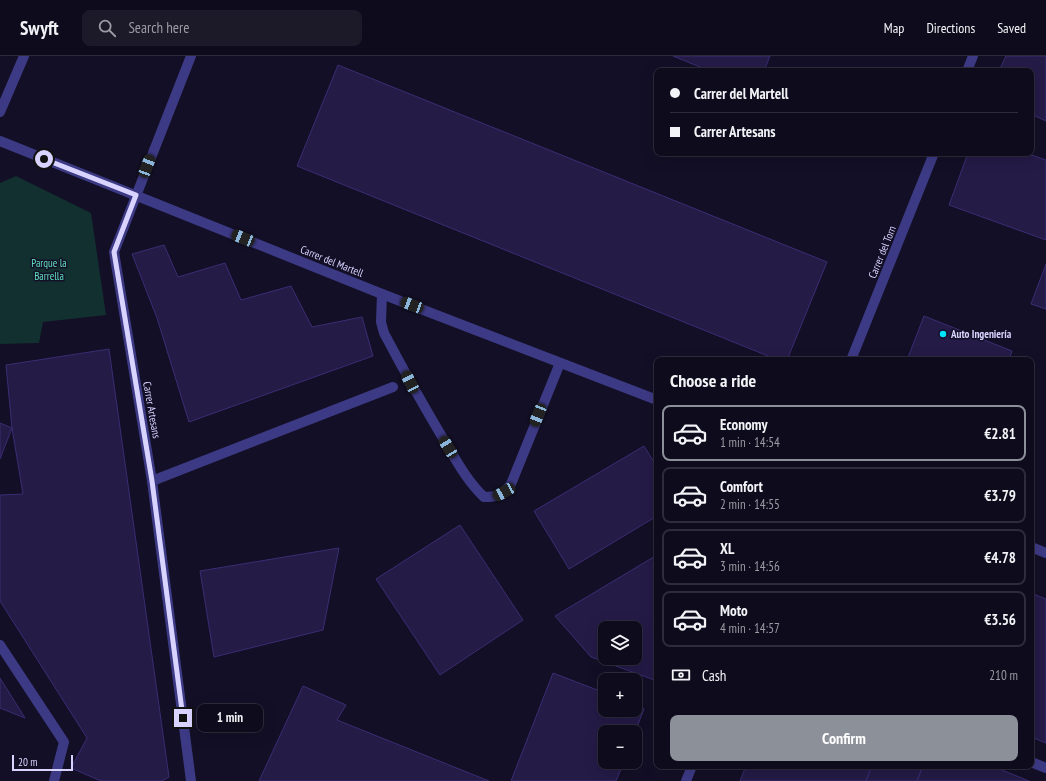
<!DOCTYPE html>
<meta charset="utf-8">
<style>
body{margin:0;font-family:"PT Sans Narrow",sans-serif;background:#1c1929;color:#f1f3f6;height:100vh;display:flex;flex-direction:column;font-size:15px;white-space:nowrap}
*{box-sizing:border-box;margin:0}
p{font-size:13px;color:#9b9ba3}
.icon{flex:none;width:22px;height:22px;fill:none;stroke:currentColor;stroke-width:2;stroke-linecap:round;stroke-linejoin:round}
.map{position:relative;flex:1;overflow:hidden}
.sheet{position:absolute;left:654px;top:301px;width:380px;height:412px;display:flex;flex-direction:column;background:#0e0b1c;border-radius:8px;box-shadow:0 4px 16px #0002,0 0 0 1px #2e2b3b}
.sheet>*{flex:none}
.guide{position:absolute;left:654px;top:12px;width:380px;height:88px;border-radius:8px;box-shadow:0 4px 16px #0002,0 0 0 1px #2e2b3b;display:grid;align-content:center;height:88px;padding:0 16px;background:#0e0b1c}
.buttons{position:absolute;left:598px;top:565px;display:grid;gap:8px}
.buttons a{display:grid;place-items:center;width:44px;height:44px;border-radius:8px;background:#0e0b1c;box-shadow:0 4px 16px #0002,0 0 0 1px #2e2b3b;font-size:20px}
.scale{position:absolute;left:12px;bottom:10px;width:61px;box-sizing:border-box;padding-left:4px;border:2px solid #d9d4ff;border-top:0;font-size:11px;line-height:14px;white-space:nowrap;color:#d9d4ff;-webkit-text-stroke:3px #130f26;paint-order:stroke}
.end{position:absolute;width:18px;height:18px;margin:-9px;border:5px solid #d9d4ff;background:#111;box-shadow:0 0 0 2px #111}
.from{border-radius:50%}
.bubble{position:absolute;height:28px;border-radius:8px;background:#0e0b1c;box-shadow:0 4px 16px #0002,0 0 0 1px #2e2b3b;font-size:13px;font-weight:600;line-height:28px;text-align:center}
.car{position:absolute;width:12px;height:24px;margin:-12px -6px;border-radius:5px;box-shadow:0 0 3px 1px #0007;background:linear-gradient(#222 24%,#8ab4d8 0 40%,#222 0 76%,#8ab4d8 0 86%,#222 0)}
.guide b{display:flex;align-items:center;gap:14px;height:38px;font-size:15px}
.guide b+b{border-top:1px solid #2e2b3b}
.guide i{width:10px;height:10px;background:#f1f3f6}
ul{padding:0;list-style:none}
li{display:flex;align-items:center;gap:12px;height:56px;margin:0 8px 6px;padding:0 8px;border:2px solid #2e2b3b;border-radius:8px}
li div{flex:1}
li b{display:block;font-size:15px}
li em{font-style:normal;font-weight:600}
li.selected{border-color:#8c9099}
li>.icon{width:36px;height:36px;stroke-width:1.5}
h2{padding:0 16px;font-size:18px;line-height:48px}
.pay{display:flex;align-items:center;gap:10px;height:44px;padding:0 16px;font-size:15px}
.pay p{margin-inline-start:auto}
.button{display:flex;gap:8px;margin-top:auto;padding:8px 16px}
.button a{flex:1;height:46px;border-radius:8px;background:#8c9099;color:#fff;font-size:16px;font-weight:600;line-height:46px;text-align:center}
header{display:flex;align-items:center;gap:24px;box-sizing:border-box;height:56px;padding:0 20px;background:#0e0b1c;border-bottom:1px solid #2e2b3b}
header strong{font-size:19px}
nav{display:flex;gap:22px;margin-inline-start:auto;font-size:14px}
.search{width:280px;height:36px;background:#1c1929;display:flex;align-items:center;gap:10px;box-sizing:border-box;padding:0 14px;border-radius:8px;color:#9b9ba3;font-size:15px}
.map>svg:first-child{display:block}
.green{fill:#12302f}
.building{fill:#241b47;stroke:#3b2d73;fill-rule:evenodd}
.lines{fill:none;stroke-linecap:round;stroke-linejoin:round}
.lane{stroke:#3d3a85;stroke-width:10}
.street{stroke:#3d3a85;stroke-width:10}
.route{stroke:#d9d4ff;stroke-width:5}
.poi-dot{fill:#00e5ff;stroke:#130f26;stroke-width:1.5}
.labels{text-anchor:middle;stroke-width:3;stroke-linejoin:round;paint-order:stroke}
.street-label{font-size:11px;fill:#d9d4ff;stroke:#130f26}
.park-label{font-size:11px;fill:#5fe0c0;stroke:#130f26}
.poi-label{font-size:11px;font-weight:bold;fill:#d9d4ff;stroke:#130f26;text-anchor:start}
</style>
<header>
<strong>Swyft</strong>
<div class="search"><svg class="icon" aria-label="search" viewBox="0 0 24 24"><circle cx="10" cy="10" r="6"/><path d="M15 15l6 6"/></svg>Search here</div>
<nav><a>Map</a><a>Directions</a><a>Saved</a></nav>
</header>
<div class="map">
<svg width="1046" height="725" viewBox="0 0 1046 725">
<rect width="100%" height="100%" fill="#130f26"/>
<path class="green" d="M 16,120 L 91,157 L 106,259 L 43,266 L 39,287 L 0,288 L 0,127 Z"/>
<g class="building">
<path d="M 673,0 L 770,0 L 764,15 L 710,15 Z"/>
<path d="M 1006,0 L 1046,0 L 1046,65 L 1031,58 L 1031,15 L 999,15 Z"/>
<path d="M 338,9 L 827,206 L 787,304 L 778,304 L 297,110 Z"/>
<path d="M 968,97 L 1026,97 L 1046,104 L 1046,184 L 949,149 Z"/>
<path d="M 164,189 L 178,221 L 225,207 L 241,244 L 291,230 L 312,271 L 362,261 L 373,300 L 189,366 L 157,262 L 132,198 Z"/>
<path d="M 1046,208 L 1046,253 L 1031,248 Z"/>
<path d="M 924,260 L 1012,295 L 1009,304 L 907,304 Z"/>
<path d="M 109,293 L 169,721 L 162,725 L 101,725 L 71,712 L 87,682 L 0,545 L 0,439 L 23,438 L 12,372 L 6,309 Z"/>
<path d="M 0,367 L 12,372 L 0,403 Z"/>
<path d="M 644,390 L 657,411 L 657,460 L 569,513 L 534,455 Z"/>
<path d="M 460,469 L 523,564 L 440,619 L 376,523 Z"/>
<path d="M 339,492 L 323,574 L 214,601 L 200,515 Z"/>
<path d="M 657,499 L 657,625 L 591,601 L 555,560 ZM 605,572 L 635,572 L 635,602 L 605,602 Z"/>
<path d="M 1031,537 L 1046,543 L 1046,687 L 1031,681 Z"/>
<path d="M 553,617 L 605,637 L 605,654 L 635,654 L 635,649 L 644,653 L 635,676 L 605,676 L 605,706 L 624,706 L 616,725 L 511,725 Z"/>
<path d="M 0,622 L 25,662 L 0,652 Z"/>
<path d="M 303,630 L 346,649 L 337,664 L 489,725 L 259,725 Z"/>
<path d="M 746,710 L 872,710 L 866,725 L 740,725 Z"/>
<path d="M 872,710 L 923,710 L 917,725 L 866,725 Z"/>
<path d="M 923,710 L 992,710 L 1029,725 L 917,725 Z"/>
</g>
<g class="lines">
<g class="lane">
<path d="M 191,0 L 114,196 L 152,425 L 191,725"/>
<path d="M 382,238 L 381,266 L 384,277 C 403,313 423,349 444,384 C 456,404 467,425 484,441 C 497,441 502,439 511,428 L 560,307"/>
<path d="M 152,425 L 393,331"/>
<path d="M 0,589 L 64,686 L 54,725"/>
</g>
<g class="street">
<path d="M 967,15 L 973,0"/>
<path d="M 0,56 L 24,0"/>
<path d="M 0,85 L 382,238 L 657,344"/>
<path d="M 851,304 L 934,97"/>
<path d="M 1031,491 L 1046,497"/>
<path d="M 1031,706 L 1046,712"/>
<path d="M 686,725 L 692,710"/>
</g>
</g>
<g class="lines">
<path class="route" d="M 44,103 L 136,139 L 114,196 L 152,425 L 183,662"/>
</g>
<circle class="poi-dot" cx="943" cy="278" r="4"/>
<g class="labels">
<g class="street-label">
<text transform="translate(882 196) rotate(-68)" y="4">Carrer del Torn</text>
<text transform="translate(332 205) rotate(22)" y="4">Carrer del Martell</text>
<text transform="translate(152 354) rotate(80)" y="4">Carrer Artesans</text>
</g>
<g class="park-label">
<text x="49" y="211">Parque la<tspan x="49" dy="13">Barrella</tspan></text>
</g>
<g class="poi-label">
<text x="951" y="282">Auto Ingeniería</text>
</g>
</g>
</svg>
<div class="buttons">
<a><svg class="icon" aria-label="layers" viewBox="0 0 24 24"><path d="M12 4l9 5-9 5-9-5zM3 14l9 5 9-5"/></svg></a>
<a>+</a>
<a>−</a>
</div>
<div class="scale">20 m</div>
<i class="end from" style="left:44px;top:103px"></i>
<i class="end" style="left:183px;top:662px"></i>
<div class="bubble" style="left:197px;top:648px;width:66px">1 min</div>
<i class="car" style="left:147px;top:110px;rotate:21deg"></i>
<i class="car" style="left:243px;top:182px;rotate:292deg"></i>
<i class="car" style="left:412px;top:249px;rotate:291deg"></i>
<i class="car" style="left:410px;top:326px;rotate:333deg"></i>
<i class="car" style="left:538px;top:359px;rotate:202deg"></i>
<i class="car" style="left:448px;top:391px;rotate:329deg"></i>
<i class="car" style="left:504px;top:436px;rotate:241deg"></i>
<div class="guide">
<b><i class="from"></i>Carrer del Martell</b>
<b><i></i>Carrer Artesans</b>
</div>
<section class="sheet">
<h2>Choose a ride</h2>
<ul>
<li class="selected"><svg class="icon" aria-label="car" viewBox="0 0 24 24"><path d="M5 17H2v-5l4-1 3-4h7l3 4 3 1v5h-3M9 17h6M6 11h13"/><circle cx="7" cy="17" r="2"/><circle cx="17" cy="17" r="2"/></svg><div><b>Economy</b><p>1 min · 14:54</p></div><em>€2.81</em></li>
<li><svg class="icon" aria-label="car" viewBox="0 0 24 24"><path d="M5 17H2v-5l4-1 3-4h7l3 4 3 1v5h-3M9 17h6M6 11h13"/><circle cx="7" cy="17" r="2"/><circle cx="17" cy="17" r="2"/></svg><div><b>Comfort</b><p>2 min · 14:55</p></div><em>€3.79</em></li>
<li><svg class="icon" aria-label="car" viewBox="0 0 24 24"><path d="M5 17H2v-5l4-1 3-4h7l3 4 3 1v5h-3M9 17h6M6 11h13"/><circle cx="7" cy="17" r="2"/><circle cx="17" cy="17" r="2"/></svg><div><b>XL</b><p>3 min · 14:56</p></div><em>€4.78</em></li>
<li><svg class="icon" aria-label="car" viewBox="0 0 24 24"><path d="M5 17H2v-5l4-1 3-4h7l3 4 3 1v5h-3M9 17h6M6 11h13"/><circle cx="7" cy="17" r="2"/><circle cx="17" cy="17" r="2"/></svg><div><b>Moto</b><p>4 min · 14:57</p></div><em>€3.56</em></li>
</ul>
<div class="pay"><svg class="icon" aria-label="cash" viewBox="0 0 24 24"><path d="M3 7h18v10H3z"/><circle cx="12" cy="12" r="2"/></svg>Cash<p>210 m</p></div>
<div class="button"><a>Confirm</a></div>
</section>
</div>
